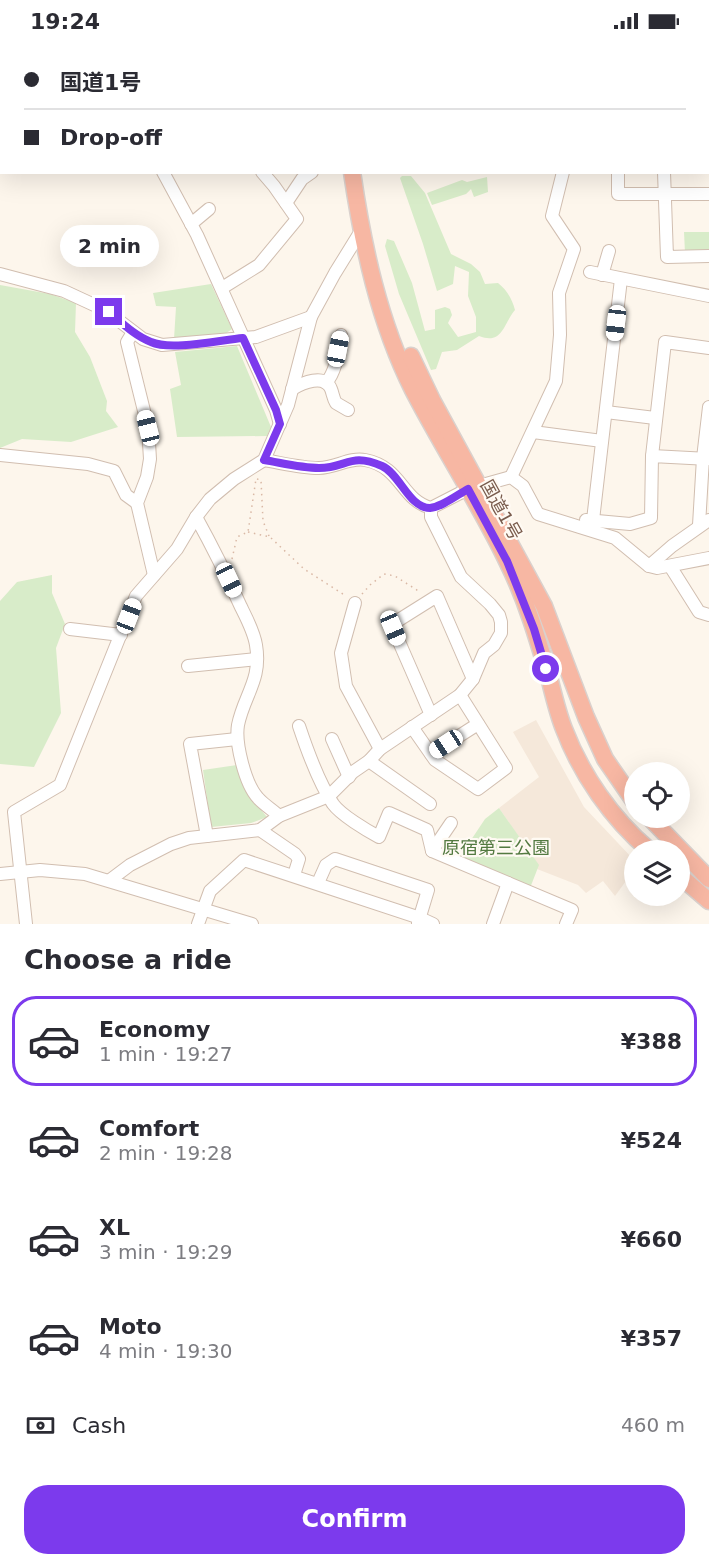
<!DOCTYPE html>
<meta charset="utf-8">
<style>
body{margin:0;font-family:"DejaVu Sans","Noto Sans JP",sans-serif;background:#f7f7f7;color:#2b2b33;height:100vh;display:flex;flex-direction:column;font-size:22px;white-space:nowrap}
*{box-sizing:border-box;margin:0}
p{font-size:20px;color:#7c7c81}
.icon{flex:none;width:33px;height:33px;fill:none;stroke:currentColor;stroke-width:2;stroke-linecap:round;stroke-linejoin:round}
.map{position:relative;height:882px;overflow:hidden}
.sheet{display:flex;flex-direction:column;background:#fff;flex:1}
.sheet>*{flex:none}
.banner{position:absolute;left:0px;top:0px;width:710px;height:132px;box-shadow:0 6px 24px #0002;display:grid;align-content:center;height:132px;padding:0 24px;background:#fff}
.fabs{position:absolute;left:624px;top:720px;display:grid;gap:12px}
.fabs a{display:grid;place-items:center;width:66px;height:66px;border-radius:50%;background:#fff;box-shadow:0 6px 24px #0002;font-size:30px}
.end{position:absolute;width:27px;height:27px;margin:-14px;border:8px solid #7c3aed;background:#fff;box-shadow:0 0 0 3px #fff}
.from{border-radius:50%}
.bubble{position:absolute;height:42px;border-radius:21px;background:#fff;box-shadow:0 6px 24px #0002;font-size:20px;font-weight:800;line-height:42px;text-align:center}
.car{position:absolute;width:18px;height:36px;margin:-18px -9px;border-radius:8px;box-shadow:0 0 4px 2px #0007;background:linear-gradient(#fff 24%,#345 0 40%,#fff 0 76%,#345 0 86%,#fff 0)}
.banner b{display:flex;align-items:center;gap:21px;height:57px;font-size:22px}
.banner b+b{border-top:2px solid #e1e1e2}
.banner i{width:15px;height:15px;background:#2b2b33}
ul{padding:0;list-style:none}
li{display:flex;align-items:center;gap:18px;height:90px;margin:0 12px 9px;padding:0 12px;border:3px solid transparent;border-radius:24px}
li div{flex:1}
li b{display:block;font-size:22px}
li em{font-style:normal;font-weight:800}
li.selected{border-color:#7c3aed}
li>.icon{width:54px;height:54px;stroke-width:1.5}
h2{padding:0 24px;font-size:27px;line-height:72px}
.pay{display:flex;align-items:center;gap:15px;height:66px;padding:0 24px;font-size:22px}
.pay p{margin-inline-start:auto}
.primary-button{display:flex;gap:12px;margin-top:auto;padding:12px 24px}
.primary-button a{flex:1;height:69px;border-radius:24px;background:#7c3aed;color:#fff;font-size:24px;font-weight:800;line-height:69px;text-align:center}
.status{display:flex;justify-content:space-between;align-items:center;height:42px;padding:0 30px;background:#fff;direction:ltr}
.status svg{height:16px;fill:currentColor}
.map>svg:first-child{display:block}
.residential{fill:#f5e8da}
.green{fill:#d8ecc9}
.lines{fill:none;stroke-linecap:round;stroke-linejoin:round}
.minor-casing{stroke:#d1beb0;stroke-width:14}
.highway-casing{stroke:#dad1cd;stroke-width:19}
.path{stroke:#d9b8a5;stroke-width:1.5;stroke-dasharray:1.5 4.5;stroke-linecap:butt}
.minor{stroke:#fff;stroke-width:12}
.highway{stroke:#f7b7a3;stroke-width:16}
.route{stroke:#7c3aed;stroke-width:8}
.labels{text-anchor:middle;stroke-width:4.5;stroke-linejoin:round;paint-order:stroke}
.street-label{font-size:18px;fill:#7a5c4d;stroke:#fffaf3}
.park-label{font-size:18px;fill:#537a41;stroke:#fffaf3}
</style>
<div class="status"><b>19:24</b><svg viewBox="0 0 49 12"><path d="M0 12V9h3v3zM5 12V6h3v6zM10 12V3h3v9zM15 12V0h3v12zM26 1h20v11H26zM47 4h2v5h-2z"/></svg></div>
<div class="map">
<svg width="709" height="882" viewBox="0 0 709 882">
<rect width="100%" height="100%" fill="#fdf6ec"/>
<path class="residential" d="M 536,678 L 584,765 L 634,818 L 634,828 L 615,854 L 603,839 L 586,851 L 578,843 L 537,827 L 538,823 L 499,766 L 539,735 L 513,690 Z"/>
<g class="green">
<path d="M 402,134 L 411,134 L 425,151 L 451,212 L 471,222 L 480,230 L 485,242 L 498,241 C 507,248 512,257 515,268 C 503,282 503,303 479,294 L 457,308 L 442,310 L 436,327 L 431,328 L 399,252 L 385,204 L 387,197 L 394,199 L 412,241 L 425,289 L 435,287 L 435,268 L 445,265 L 450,267 L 452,273 L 448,281 L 458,295 L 476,290 L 476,275 L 468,254 L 469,230 L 455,224 L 453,242 L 437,249 L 423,202 L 400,136 Z"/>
<path d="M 487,135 L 488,150 L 474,155 L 471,147 L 466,152 L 432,163 L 427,151 L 462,138 L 467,140 Z"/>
<path d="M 684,190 L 709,190 L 709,210 L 685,211 Z"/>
<path d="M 211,242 L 232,287 L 225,292 L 174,297 L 176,265 L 156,264 L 153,251 Z"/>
<path d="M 0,243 L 50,252 L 76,261 L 75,290 L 90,315 L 107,359 L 106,369 L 118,385 L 71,400 L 22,397 L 0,406 Z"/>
<path d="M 237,304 L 271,385 L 267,394 L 177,395 L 170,347 L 181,343 L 175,310 Z"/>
<path d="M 52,533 L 52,551 L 65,582 L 56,606 L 61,671 L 34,725 L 0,722 L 0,559 L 17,540 Z"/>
<path d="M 237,723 L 246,750 L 267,775 L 251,781 L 211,785 L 203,728 Z"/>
<path d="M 499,766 L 539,823 L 530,846 L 459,816 L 485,777 Z"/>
</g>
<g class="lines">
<g class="minor-casing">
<g id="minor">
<path d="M 156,0 L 157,2"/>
<path d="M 120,2 L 124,0"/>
<path d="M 500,2 L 500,0"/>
<path d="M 553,2 L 553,0"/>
<path d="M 605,2 L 605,0"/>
<path d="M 659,2 L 659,0"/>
<path d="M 708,17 L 709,5"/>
<path d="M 708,72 L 709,72"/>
<path d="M 708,86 L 709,81"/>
<path d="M 708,99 L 709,105"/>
<path d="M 163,130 L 197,193 L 276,368 L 280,382"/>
<path d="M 618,130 L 618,152 L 709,152"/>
<path d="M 664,130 L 667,215 L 709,214"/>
<path d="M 286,161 L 302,137 L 312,130"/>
<path d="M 191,182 L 209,167"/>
<path d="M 590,230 L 709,254"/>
<path d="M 0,232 L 64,249 L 105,268 L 143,297 L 162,303 L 256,295 L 311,275"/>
<path d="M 602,233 L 609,209"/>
<path d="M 222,246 L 259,223 L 297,177 L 274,144 L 262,130"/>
<path d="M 133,290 L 127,300 L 148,385 L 150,417 L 147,435 L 137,461 L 154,533"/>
<path d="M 326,341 C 337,328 338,309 341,293"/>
<path d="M 292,347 C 302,341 325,331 331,347 C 333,352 333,356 336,361 L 348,368"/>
<path d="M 606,370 L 655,376"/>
<path d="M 533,390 L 602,399"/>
<path d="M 0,413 L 88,422 L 114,429 L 126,453 L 137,461"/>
<path d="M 652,414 L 665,300 L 709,306"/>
<path d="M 264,418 C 282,421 301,426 319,426 C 335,426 350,415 365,418 C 402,425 401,458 431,466 L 468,447 L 511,435 L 523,444 L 538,472 L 615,496 L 649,524 L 657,526 L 709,516"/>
<path d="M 511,435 L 556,339 L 560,293 L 559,251 L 574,207 L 552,174 L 563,130"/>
<path d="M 196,475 C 212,504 227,534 241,565 C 247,577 254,590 256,603 C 262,638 244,653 238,683 C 235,701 245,742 258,756 C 264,763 273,768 279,774"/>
<path d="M 586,478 L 630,482 L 651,476 L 652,414 L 709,417"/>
<path d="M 593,478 L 621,237"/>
<path d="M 699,483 L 703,416 L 709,365"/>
<path d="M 649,524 L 672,504 L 709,478"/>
<path d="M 670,524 L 699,570 L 709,573"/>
<path d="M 355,561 L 341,611 L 346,644 L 380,707"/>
<path d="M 70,587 L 121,593"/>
<path d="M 188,624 L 257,617"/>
<path d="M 431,673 L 393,586 L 394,581 L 437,554 L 473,637"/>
<path d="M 299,684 C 307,708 319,741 333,762 C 341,773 366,788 379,795 L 389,771 L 427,788 L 432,809 L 572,868 L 566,882"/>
<path d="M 412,685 L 435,718 L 478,747 L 506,726 L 460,653"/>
<path d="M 332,697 L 349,735"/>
<path d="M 431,712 L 478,682"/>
<path d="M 369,719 L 430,762"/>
<path d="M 260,788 L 295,812 L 299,817 L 294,833"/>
<path d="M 207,794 L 190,702 L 237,697"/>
<path d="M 432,809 L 451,781"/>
<path d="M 0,832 L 40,828 L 85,832 L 252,882"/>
<path d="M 110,838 L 130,823 L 171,802 L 189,796 L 260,788 L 279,774 L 329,754 L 353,730 L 369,719 L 380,707 L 460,653 L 473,637 L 484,611 L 494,603 L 501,591 L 501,580 L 499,573 L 490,562 L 461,535 L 431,475 L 431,466"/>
<path d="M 318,841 L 326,823 L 335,817 L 428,848 L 418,881"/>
<path d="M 26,882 L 14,770 L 60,743 L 136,554 L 177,507 L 196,475 L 210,457 L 234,437 L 264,418 L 288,363 L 311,275 L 335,231 L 361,189"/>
<path d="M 198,882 L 210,849 L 244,818 L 420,876 L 433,882"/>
<path d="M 493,882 L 508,841"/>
</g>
</g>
<g class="highway-casing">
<g id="highway">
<path d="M 332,0 L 333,2"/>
<path d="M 352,130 C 363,205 379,280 413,348 C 443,406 479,461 507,519 C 526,557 538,598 550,639 C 554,655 558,672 564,687 C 581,732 612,777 649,808"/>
<path d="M 411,314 L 432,358 L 544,564 L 586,675 L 605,717 L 634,759"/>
<path d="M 650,776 L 709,837"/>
<path d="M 680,834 L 709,859"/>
</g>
</g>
<g class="path">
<path d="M 257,437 L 261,438 L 263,479 L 269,494"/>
<path d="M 248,490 L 270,495 L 304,527 L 346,554"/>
<path d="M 232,517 L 237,495 L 248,490 L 256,437"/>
<path d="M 362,552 L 370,543 L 384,532 L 395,534 L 420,550"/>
</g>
<use href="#minor" class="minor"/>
<use href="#highway" class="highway"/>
</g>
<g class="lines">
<path class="route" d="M 109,270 C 122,281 135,294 151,300 C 171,309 220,298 243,296 L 276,368 L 280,382 L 264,418 C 282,421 301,426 319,426 C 347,426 350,410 382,424 C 400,432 409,466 430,466 C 442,465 457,453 468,447 L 507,519 L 534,587 L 546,627"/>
</g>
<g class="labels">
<g class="street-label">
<text transform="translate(501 468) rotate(61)" y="6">国道1号</text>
</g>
<g class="park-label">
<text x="496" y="812">原宿第三公園</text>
</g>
</g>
</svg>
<div class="fabs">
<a><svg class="icon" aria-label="locate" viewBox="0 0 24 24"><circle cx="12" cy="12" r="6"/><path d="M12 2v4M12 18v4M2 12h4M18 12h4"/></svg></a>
<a><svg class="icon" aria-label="layers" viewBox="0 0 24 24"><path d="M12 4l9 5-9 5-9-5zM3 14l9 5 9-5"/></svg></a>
</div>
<i class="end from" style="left:546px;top:627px"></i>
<i class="end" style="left:109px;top:270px"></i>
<div class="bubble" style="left:60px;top:183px;width:99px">2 min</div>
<i class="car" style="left:616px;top:281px;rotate:187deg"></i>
<i class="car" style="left:338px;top:307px;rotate:11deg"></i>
<i class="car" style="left:148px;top:386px;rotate:346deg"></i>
<i class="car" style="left:229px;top:538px;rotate:155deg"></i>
<i class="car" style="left:129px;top:574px;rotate:21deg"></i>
<i class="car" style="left:393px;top:586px;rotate:157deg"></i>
<i class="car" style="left:446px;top:702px;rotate:237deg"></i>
<div class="banner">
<b><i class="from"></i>国道1号</b>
<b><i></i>Drop-off</b>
</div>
</div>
<section class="sheet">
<h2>Choose a ride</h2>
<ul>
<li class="selected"><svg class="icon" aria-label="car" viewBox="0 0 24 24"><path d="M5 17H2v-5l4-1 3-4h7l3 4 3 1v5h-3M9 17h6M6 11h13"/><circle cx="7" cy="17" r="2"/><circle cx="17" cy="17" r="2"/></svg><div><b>Economy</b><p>1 min · 19:27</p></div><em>¥388</em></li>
<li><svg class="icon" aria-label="car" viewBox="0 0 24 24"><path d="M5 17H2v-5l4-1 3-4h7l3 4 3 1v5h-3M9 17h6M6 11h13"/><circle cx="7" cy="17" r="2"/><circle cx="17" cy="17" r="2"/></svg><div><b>Comfort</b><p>2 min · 19:28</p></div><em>¥524</em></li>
<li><svg class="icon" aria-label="car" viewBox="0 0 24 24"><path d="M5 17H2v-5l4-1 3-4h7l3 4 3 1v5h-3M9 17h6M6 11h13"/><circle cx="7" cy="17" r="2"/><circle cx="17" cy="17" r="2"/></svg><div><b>XL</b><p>3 min · 19:29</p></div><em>¥660</em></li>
<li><svg class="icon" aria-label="car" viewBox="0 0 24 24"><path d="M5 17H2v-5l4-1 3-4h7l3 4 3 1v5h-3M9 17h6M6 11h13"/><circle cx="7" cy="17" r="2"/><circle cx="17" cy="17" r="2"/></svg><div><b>Moto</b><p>4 min · 19:30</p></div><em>¥357</em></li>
</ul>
<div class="pay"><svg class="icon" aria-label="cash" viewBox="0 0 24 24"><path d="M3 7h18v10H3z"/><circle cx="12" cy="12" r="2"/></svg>Cash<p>460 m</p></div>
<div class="primary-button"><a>Confirm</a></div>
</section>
